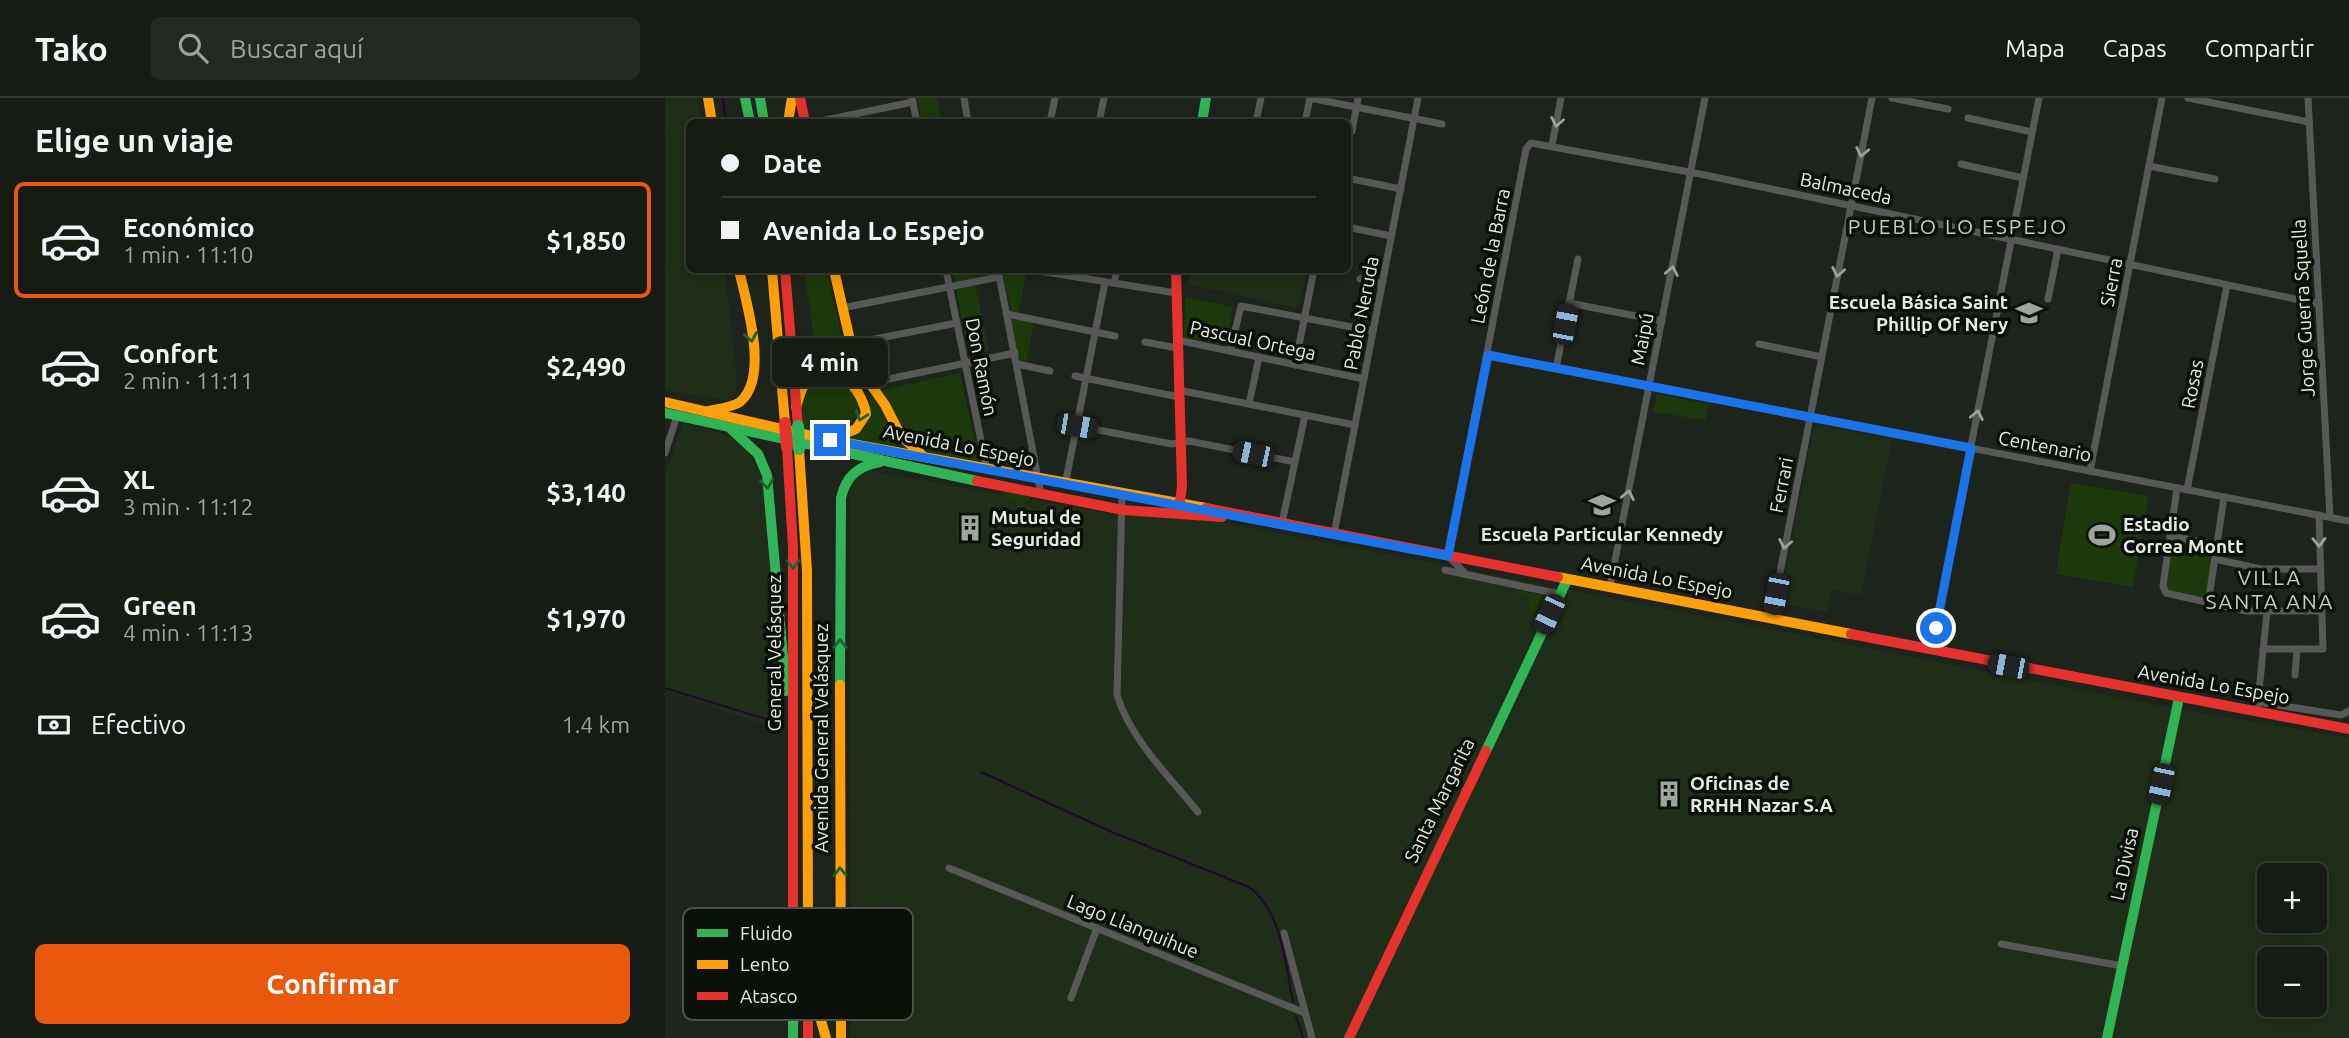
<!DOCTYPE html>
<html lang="es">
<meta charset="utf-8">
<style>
body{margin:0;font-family:Ubuntu,sans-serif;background:#232822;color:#f1f3f6;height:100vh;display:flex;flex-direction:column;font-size:26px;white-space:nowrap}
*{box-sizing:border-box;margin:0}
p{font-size:23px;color:#9ea1a0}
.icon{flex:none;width:38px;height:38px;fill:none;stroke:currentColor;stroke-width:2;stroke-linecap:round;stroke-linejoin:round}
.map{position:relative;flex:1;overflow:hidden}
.panel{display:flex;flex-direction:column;background:#161b14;width:665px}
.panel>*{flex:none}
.hud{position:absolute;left:21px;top:21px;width:665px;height:154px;border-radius:10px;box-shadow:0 4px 18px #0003,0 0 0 2px #353934;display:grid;align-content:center;height:154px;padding:0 35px;background:#161b14}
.tools{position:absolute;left:1592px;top:765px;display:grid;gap:14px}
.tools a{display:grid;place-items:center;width:70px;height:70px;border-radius:10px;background:#161b14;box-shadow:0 4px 18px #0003,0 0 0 2px #353934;font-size:35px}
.end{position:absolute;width:32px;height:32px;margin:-16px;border:9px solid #1a73e8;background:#fff;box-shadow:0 0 0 4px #fff}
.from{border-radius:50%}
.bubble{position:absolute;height:49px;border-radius:10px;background:#161b14;box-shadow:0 4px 18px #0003,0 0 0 2px #353934;font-size:23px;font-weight:600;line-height:49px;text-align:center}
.car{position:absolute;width:21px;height:42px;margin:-21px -10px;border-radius:9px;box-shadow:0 0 5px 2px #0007;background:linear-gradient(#222 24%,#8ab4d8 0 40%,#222 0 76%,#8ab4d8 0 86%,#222 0)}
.hud b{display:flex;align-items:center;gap:24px;height:66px;font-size:26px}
.hud b+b{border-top:2px solid #353934}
.hud i{width:18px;height:18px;background:#f1f3f6}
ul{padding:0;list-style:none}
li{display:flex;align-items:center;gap:21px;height:116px;margin:0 14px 10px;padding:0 21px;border:4px solid transparent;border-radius:10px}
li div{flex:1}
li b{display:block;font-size:26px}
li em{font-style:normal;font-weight:600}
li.current{border-color:#ea580c}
li>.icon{width:63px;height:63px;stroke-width:1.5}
h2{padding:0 35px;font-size:32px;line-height:84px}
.pay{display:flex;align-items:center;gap:18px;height:77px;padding:0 35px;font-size:26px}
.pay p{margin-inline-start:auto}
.button{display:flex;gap:14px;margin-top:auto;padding:14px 35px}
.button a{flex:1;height:80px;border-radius:10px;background:#ea580c;color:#fff;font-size:28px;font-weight:600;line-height:80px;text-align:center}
header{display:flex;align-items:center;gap:42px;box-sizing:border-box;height:98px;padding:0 35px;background:#161b14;border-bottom:2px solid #353934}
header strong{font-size:33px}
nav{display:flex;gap:38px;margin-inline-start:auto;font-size:24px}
.search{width:490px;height:63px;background:#232822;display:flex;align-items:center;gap:18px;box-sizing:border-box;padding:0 24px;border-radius:10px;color:#9ea1a0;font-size:26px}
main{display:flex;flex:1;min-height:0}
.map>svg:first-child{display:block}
.built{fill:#1f2e18;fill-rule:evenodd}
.green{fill:#1c390c}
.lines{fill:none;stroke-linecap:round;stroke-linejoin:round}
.stream{stroke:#22062f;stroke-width:2}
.street{stroke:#585858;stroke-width:7}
.fast{stroke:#30b455;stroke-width:10}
.slow{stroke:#ff9f0a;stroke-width:10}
.jam{stroke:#e5322d;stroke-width:10}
.fast-bridge{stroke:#30b455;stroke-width:12}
.jam-bridge{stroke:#e5322d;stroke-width:12}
.oneway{stroke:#9ea29c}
.oneway2{stroke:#1d622e}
.route{stroke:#1a73e8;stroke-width:9}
.labels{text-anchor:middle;stroke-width:7;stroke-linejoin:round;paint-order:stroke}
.street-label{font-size:19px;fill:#e3ece0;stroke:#0a0f08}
.poi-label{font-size:19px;font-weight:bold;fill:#e3ece0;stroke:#0a0f08;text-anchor:start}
.neighbourhood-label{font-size:21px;letter-spacing:2px;fill:#c0d1b9;stroke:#0a0f08}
.key{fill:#0a0f08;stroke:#4b5149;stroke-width:2}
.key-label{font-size:19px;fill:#e3ece0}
</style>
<header>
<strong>Tako</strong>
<div class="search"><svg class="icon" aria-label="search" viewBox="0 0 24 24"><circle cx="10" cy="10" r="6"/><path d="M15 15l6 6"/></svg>Buscar aquí</div>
<nav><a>Mapa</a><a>Capas</a><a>Compartir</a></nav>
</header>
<main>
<section class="panel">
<h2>Elige un viaje</h2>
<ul>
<li class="current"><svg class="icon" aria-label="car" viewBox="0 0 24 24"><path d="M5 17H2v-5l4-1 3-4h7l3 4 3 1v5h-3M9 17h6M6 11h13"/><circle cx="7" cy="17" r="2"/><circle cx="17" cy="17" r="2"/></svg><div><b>Económico</b><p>1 min · 11:10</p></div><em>$1,850</em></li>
<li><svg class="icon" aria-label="car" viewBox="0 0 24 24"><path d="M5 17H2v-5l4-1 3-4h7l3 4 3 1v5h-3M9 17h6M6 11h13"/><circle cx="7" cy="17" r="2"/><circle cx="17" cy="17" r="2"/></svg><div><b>Confort</b><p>2 min · 11:11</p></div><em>$2,490</em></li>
<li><svg class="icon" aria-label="car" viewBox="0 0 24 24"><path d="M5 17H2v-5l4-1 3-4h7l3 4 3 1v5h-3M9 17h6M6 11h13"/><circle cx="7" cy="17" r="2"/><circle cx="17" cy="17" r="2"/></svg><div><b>XL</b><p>3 min · 11:12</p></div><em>$3,140</em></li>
<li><svg class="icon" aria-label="car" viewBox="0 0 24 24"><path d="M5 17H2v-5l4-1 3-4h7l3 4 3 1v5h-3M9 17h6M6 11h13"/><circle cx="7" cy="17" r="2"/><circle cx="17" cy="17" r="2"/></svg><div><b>Green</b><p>4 min · 11:13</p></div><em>$1,970</em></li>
</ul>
<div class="pay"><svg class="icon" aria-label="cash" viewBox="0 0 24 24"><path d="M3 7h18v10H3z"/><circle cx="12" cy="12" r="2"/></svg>Efectivo<p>1.4 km</p></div>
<div class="button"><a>Confirmar</a></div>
</section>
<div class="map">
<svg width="1684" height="940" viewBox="0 0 1684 940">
<rect width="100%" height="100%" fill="#1d241b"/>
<g class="built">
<path d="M 0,0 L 32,0 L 36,24 L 24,24 L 24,172 L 60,172 L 72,287 L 68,297 L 59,302 L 0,292 Z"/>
<path d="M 526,172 L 642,172 L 633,210 L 523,186 Z"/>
<path d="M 18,324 L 65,338 L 83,354 L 97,379 L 110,533 L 113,631 L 0,592 L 0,377 Z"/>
<path d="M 1153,327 L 1227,341 L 1196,497 L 1166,491 L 1162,514 L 1114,505 L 1148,331 Z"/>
<path d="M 204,373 L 454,417 L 558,424 L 1502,609 L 1684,640 L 1684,940 L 186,940 L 185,388 L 195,376 ZM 1605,777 L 1650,777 L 1650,822 L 1605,822 ZM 1605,861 L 1650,861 L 1650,906 L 1605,906 Z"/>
</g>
<g class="green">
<path d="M 252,0 L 272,0 L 277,24 L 257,24 Z"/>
<path d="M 139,172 L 162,172 L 179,252 L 152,257 Z"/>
<path d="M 288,172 L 308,172 L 310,180 L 291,184 Z"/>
<path d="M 337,172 L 362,174 L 353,215 L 346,214 Z"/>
<path d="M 310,187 L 324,253 L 304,257 L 291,191 Z"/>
<path d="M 520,199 L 568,209 L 561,247 L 519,239 Z"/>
<path d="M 345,219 L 369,224 L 361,265 L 354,264 Z"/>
<path d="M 295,275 L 315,366 L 267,355 L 249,346 L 216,292 Z"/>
<path d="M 155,281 L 177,282 L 194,301 C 193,334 167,340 139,334 C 136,312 136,295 155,281 Z"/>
<path d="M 202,294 C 214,307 233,335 231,353 L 181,343 C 204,333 208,316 202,294 Z"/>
<path d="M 992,296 L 1044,306 L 1040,322 L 988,314 Z"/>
<path d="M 1406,385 L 1483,398 L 1468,489 L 1391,476 Z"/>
<path d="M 342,393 L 362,397 L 365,401 C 357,408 344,407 339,397 Z"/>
<path d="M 1508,441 L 1548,450 L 1542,502 L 1505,493 L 1501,488 Z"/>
<path d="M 849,493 L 877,498 L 866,523 L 863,500 Z"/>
</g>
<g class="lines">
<g class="stream">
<path d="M 58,0 L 61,24"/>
<path d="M 0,590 L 104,622"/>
<path d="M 316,674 L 447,734 L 584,789 C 618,814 620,866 628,904"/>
<path d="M 631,918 L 638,940"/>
</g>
<g class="street">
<path d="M 299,0 L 303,24"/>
<path d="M 645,0 L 777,26"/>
<path d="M 1227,0 L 1283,11"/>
<path d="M 1523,0 L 1644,24"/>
<path d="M 1643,0 L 1665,419"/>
<path d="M 247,1 L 252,24"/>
<path d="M 1303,20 L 1367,34"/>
<path d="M 151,24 L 248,4"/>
<path d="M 385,24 L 390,0"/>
<path d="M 434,24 L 439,0"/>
<path d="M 483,24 L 484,23"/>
<path d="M 591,24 L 596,0"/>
<path d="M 640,24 L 645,0"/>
<path d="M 687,33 L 693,0"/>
<path d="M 887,47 L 896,0"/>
<path d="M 1296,66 L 1358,80"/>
<path d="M 1484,68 L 1550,81"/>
<path d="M 682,80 L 736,91"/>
<path d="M 682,129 L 726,138"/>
<path d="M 281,172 L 322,372"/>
<path d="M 333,172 L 376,396"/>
<path d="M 368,172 L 511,195"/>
<path d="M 695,181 L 717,186"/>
<path d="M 449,184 L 452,172"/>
<path d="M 1383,201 L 1393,151"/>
<path d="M 904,205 L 997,223"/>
<path d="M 177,210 L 334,179"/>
<path d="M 342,216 L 450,238"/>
<path d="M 512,242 L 699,281"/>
<path d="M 480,244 L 512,250"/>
<path d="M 184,246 L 292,225"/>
<path d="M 1094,246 L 1157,259"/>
<path d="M 565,253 L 576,208 L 708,233"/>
<path d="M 823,257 L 1684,423"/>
<path d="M 352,266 L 385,273"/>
<path d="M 630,267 L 649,172"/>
<path d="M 891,270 L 913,161"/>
<path d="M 410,278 L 514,299"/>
<path d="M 204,285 L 350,255"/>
<path d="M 513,292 L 690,327"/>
<path d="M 584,306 L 594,259"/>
<path d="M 412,328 L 507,346 L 524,343 L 630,364"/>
<path d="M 0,355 L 12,318"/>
<path d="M 1425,373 L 1497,0"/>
<path d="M 400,387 L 440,184"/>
<path d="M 1512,390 L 1498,488 L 1501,495 L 1581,513 L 1656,513"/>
<path d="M 1522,392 L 1562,187"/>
<path d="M 457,397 L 452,597 C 466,642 503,677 533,714"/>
<path d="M 617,425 L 640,317"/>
<path d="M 669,436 L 753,0"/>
<path d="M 1505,438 L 1552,447"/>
<path d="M 1550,461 L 1596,471 L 1654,471"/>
<path d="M 780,472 L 894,496"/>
<path d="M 801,476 L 783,458 L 861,51 L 866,45 L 1035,76 L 1654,206"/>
<path d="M 945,488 L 1040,0"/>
<path d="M 1543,506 L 1559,399"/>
<path d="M 1106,521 L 1207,0"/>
<path d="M 1598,551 L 1658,551 L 1654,417"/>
<path d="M 1266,552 L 1374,0"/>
<path d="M 1630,577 L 1632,551"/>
<path d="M 1593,604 L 1676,617 L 1684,613"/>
<path d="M 1592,613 L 1602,514"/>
<path d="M 284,770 L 640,915"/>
<path d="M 619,835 L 647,940"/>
<path d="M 1336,846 L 1457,868"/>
<path d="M 406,900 L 432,830"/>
</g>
<g class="fast">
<path d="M 80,0 L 85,24"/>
<path d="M 95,0 L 99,24"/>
<path d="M 537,24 L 541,0"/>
<path d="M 0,315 L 312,383"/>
<path d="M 66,331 L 93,356 L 102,377 L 121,593"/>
<path d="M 175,587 L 176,400 C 181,378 193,368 215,364"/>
<path d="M 821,653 L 902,482"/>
<path d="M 128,830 L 128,940"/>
<path d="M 1442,940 L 1514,600"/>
</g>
<g class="slow">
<path d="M 43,0 L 47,24"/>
<path d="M 123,24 L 127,0"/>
<path d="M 107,172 L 120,325"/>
<path d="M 169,172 L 190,264 L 220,307 L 236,338 L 257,357"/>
<path d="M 0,304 L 165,342 L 541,410"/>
<path d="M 131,309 C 134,301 136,289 142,284 C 169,260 197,289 201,316 L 191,331 L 165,342"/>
<path d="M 44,313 C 53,311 68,309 75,304 C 105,279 81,204 74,172"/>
<path d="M 134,351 L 142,473 L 143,840"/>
<path d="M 893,479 L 1186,536"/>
<path d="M 175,587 L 176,940"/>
<path d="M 148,895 L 161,940"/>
</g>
<g class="jam">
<path d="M 135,0 L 140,24"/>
<path d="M 120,172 L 133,328"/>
<path d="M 511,172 L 517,388 L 514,411"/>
<path d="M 122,349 L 128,450 L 128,830"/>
<path d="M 312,383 L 458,412 L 557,419"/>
<path d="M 541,410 L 893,479"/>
<path d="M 1186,536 L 1684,631"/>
<path d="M 143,840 L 143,940"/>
<path d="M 684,940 L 821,653"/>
</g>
<path class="fast-bridge" d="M 133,328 L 134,351"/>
<path class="jam-bridge" d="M 120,325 L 122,349"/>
</g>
<defs><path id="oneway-chevron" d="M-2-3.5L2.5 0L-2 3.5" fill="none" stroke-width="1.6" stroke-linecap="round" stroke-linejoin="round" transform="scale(1.75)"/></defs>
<g class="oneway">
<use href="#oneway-chevron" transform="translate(892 24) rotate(101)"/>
<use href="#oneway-chevron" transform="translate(1197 54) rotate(101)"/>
<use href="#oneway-chevron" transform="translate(1007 173) rotate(-79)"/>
<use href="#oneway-chevron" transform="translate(1173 174) rotate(101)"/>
<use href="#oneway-chevron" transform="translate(1312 317) rotate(-79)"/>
<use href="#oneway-chevron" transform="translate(963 397) rotate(-79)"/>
<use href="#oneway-chevron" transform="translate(1654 444) rotate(89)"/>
<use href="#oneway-chevron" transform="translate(1120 446) rotate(101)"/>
</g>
<g class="oneway2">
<use href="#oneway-chevron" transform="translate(86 239) rotate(80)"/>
<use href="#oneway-chevron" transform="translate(196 318) rotate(110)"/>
<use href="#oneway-chevron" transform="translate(102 386) rotate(83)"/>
<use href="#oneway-chevron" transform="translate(128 466) rotate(90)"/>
<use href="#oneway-chevron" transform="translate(175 546) rotate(-90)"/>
<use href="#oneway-chevron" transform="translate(175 774) rotate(-91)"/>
</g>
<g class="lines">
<path class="route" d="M 165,342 L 783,458 L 823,257 L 1306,350 L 1271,530"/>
</g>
<defs>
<g id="school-bare" transform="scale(2.1)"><path d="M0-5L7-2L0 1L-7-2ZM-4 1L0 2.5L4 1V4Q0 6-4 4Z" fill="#9ea69b" stroke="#0a0f08" stroke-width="2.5" paint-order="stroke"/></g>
<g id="building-bare" transform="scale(2.1)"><path d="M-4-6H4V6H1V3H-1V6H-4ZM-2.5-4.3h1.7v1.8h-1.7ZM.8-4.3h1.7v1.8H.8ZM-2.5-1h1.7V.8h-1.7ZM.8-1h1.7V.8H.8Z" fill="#9ea69b" stroke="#0a0f08" stroke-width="2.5" paint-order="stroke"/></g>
<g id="stadium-bare" transform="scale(2.1)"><path d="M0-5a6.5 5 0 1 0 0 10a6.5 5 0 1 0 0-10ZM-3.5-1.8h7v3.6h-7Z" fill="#9ea69b" stroke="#0a0f08" stroke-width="2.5" paint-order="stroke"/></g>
</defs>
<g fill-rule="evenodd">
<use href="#school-bare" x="1364" y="215"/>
<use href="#school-bare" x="937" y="407"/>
<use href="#building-bare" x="305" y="430"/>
<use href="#stadium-bare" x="1437" y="437"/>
<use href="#building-bare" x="1004" y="696"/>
</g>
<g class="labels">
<g class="street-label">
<text transform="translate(1181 90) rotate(12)" y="7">Balmaceda</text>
<text transform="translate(825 158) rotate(-79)" y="7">León de la Barra</text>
<text transform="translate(1446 184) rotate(-79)" y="7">Sierra</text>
<text transform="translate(1638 210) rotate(-93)" y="7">Jorge Guerra Squella</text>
<text transform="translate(696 215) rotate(-79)" y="7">Pablo Neruda</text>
<text transform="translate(977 241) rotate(-79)" y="7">Maipú</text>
<text transform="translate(588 242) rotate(12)" y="7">Pascual Ortega</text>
<text transform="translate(317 269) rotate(79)" y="7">Don Ramón</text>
<text transform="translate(1527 286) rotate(-79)" y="7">Rosas</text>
<text transform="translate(294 347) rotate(11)" y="7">Avenida Lo Espejo</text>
<text transform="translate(1380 348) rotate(11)" y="7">Centenario</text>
<text transform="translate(1116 387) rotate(-79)" y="7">Ferrari</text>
<text transform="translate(992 479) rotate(11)" y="7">Avenida Lo Espejo</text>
<text transform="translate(109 555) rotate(-90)" y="7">General Velásquez</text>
<text transform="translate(1549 586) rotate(10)" y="7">Avenida Lo Espejo</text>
<text transform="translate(156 640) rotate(-90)" y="7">Avenida General Velásquez</text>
<text transform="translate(774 702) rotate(-64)" y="7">Santa Margarita</text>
<text transform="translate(1459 766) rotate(-78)" y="7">La Divisa</text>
<text transform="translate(468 828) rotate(22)" y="7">Lago Llanquihue</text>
</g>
<g class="poi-label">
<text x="1343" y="211" text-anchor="end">Escuela Básica Saint<tspan x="1343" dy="22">Phillip Of Nery</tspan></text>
<text x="326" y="426">Mutual de<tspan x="326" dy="22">Seguridad</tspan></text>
<text x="1458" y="433">Estadio<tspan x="1458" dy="22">Correa Montt</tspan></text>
<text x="937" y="443" text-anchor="middle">Escuela Particular Kennedy</text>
<text x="1025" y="692">Oficinas de<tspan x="1025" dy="22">RRHH Nazar S.A</tspan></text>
</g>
<g class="neighbourhood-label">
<text x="1293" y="136">PUEBLO LO ESPEJO</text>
<text x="1605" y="487">VILLA<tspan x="1605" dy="24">SANTA ANA</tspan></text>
</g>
</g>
<rect x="18" y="810" width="230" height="112" rx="10" class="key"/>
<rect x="32" y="831" width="31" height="8" fill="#30b455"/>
<rect x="32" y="862" width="31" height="9" fill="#ff9f0a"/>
<rect x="32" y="894" width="31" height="8" fill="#e5322d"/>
<g class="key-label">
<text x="75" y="842">Fluido</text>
<text x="75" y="873">Lento</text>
<text x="75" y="905">Atasco</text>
</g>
</svg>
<div class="tools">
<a>+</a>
<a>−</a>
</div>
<i class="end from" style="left:1271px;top:530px"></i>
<i class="end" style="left:165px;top:342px"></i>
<div class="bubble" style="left:107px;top:240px;width:116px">4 min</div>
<i class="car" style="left:900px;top:226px;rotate:11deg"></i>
<i class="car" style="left:412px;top:328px;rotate:100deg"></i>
<i class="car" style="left:588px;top:356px;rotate:282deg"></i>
<i class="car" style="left:1111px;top:496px;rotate:191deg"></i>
<i class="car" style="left:884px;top:516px;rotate:205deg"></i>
<i class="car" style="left:1343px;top:568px;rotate:281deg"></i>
<i class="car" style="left:1496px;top:686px;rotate:192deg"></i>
<div class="hud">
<b><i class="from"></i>Date</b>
<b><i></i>Avenida Lo Espejo</b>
</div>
</div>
</main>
